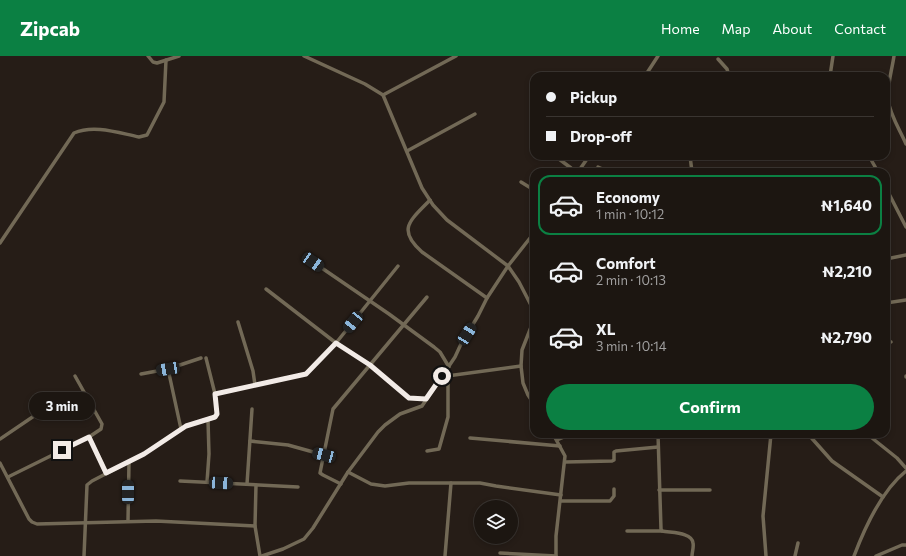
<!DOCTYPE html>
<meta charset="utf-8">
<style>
body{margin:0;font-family:Commissioner,sans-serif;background:#29231f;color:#f1f3f6;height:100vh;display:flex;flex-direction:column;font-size:15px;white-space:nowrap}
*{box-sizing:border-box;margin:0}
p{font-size:13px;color:#a09f9f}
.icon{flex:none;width:22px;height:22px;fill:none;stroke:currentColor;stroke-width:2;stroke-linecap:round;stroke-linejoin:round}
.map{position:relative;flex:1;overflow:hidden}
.details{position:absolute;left:530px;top:112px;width:360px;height:270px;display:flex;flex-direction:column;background:#1c1611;border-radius:12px;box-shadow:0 2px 6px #0003,0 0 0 1px #3a3531}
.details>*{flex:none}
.top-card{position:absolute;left:530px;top:16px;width:360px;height:88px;border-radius:12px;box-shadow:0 2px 6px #0003,0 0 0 1px #3a3531;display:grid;align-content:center;height:88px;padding:0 16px;background:#1c1611}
.fabs{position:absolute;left:474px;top:444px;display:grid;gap:8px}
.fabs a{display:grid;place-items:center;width:44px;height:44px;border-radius:50%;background:#1c1611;box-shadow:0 2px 6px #0003,0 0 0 1px #3a3531;font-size:20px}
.end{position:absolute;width:18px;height:18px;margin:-9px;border:5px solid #f2ebe7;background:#111;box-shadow:0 0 0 2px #111}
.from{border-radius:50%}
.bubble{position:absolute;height:28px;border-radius:14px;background:#1c1611;box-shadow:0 2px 6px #0003,0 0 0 1px #3a3531;font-size:13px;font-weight:700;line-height:28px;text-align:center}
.car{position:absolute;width:12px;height:24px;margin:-12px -6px;border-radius:5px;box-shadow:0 0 3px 1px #0007;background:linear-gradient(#222 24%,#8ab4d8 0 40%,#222 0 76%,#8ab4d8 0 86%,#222 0)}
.top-card b{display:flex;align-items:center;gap:14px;height:38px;font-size:15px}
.top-card b+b{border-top:1px solid #3a3531}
.top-card i{width:10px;height:10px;background:#f1f3f6}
ul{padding:7px 0 0;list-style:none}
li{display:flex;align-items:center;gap:12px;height:60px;margin:0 8px 6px;padding:0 8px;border:2px solid transparent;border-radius:12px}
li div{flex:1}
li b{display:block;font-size:15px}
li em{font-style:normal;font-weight:700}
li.on{border-color:#0b8043}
li>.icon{width:36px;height:36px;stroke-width:1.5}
.cta{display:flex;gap:8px;margin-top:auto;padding:8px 16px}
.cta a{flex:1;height:46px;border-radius:24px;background:#0b8043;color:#fff;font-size:16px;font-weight:700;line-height:46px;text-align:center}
header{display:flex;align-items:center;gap:24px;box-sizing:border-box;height:56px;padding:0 20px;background:#0b8043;color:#fff}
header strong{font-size:19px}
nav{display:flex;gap:22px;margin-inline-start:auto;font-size:14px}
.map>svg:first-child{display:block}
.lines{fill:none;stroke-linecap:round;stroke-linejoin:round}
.minor{stroke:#726956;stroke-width:3.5}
.route{stroke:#f2ebe7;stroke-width:5}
</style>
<header>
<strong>Zipcab</strong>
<nav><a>Home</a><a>Map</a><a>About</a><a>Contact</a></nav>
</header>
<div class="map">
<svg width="906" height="500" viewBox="0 0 906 500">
<rect width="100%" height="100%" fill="#261d17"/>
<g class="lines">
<g class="minor">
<path d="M 148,0 L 153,6 L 157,7 L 179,0"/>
<path d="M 304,0 L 365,28 L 383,39 L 422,132 L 433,149 L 447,164 L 508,210 L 519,226 L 534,255 L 533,266 L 522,294 L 521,310 L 523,327 L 528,339 L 534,348"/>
<path d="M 894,0 C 892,14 887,29 888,44 C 890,59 900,74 906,88"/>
<path d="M 718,3 L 727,13 L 729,20"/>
<path d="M 645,20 L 658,0"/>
<path d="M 830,20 L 833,0"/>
<path d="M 383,39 L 456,0"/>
<path d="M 407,95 L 475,58"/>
<path d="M 555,100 L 571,112 L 569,116"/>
<path d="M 690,100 L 692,116"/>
<path d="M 869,100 L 878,116"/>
<path d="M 598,111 L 609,116"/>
<path d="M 578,116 L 589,100"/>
<path d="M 521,126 L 534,134"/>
<path d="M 886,132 L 906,171"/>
<path d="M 430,144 C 411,164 396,173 422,196 L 487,242"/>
<path d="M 0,187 L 74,77 C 94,68 119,77 139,81 L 147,79 L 164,46 L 166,4"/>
<path d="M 886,203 L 906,199"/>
<path d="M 313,206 L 389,258 L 434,291 L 440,296 L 449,311"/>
<path d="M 266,233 L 336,287 L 370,309 L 409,342 L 426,343"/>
<path d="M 886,247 L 906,244"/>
<path d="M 238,266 L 253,315 L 255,329"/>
<path d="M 886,288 L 891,286"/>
<path d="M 206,302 L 215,338"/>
<path d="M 168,313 L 181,373"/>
<path d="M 141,318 L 168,313 L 201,302"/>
<path d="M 447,320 L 521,310"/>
<path d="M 906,320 L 906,321"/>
<path d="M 553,378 L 565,400 L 556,480 L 556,500"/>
<path d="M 658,378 L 661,473 L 662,475 C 671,477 692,476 693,487 C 694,491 692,496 692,500"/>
<path d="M 808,378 L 832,405 L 883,441"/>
<path d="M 867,378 L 897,402 L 906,412"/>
<path d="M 89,381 L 107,417"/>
<path d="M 470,382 L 560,390"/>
<path d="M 0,383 L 34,360 L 55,349"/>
<path d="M 557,384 L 571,378"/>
<path d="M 250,385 L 288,389 L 324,399"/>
<path d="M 427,395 L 439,393 L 448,361 L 448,319"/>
<path d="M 565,406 L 612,405 L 614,404 L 614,396 L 616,395 L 658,391"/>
<path d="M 0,407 L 29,463 L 32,466 L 37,468 L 156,465 L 255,470"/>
<path d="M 348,416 L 371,428 L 385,430 L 409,427 L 480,427 L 496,430 L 561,439"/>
<path d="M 8,421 L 89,381 L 101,373 L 102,368 L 75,320"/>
<path d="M 180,425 L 298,431"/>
<path d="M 207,426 L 209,398 L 208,364"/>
<path d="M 247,428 L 252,353"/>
<path d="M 341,428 L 323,419 L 320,417 L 333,353 L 427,241"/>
<path d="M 256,429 L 255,470 L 260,500"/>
<path d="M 659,434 L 710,434"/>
<path d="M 561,445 L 610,445 L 614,440 L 614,433"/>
<path d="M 128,465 L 129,406"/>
<path d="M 627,475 L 662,475"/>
<path d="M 500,497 L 556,500"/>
<path d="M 84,500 L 87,429 L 92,425 L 144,398 L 186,370 L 215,361 L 217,358 L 215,338 L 306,318 L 336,287 L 398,210"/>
<path d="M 262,500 L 283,493 L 304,483 L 313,472 L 348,416 L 378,376 L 385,369 L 400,358 L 422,350 L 455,301 L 461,288 L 478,260 L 487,242 L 508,210 L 534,177"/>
<path d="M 445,500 L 451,427"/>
<path d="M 766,500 L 763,460 L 771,378"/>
<path d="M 795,500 L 798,487"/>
<path d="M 854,500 C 865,471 882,434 906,415"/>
<path d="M 876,500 L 902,489 L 906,489"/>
</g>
</g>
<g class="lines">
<path class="route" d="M 62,394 L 89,381 L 106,417 L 144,398 L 186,370 L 215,361 L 217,358 L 215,338 L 306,318 L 336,287 L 370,309 L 409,342 L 426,343 L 442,320"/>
</g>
</svg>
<div class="fabs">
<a><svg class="icon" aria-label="layers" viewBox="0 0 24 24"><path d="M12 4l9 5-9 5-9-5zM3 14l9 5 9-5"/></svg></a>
</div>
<i class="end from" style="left:442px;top:320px"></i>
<i class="end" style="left:62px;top:394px"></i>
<div class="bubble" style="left:29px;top:336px;width:66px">3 min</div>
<i class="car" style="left:313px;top:206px;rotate:124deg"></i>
<i class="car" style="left:353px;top:266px;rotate:219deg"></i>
<i class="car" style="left:467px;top:278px;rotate:32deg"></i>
<i class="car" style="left:168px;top:313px;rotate:260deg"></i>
<i class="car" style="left:324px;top:399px;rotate:285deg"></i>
<i class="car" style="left:221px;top:427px;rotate:93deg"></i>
<i class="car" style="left:128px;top:436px;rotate:0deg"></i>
<div class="top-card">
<b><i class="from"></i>Pickup</b>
<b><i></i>Drop-off</b>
</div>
<section class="details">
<ul>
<li class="on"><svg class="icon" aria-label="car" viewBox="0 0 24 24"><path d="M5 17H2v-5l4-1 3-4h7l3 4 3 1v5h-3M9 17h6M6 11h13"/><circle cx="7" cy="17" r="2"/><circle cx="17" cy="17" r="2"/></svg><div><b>Economy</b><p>1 min · 10:12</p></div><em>₦1,640</em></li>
<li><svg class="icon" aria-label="car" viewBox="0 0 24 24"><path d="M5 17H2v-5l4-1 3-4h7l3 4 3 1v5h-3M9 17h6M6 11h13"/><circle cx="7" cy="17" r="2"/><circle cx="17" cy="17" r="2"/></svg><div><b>Comfort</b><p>2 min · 10:13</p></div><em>₦2,210</em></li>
<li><svg class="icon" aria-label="car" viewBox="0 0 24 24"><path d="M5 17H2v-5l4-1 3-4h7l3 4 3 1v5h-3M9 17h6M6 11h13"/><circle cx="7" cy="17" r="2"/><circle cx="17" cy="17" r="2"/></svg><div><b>XL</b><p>3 min · 10:14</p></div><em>₦2,790</em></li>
</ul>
<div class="cta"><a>Confirm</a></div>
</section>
</div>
